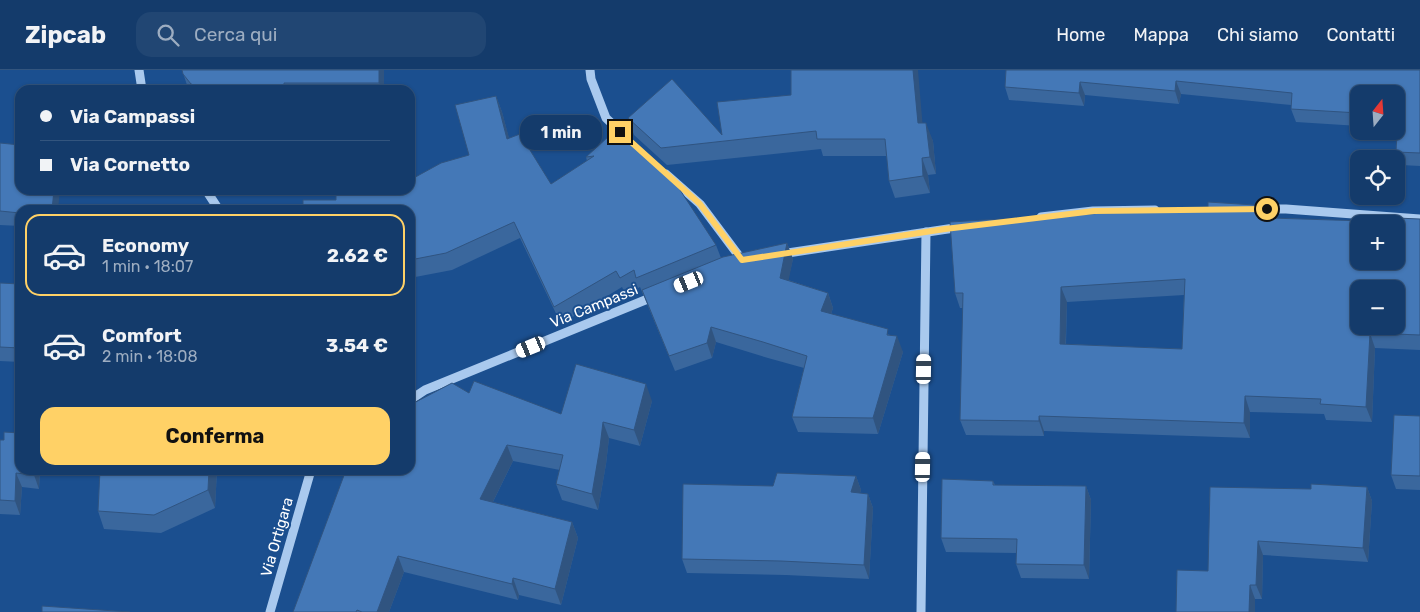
<!DOCTYPE html>
<html lang="it">
<meta charset="utf-8">
<style>
body{margin:0;font-family:Rubik,sans-serif;background:#214673;color:#f1f3f6;height:100vh;display:flex;flex-direction:column;font-size:19px;white-space:nowrap}
*{box-sizing:border-box;margin:0}
p{font-size:16px;color:#9dadc1}
.icon{flex:none;width:28px;height:28px;fill:none;stroke:currentColor;stroke-width:2;stroke-linecap:round;stroke-linejoin:round}
.map{position:relative;flex:1;overflow:hidden}
.panel{position:absolute;left:15px;top:135px;width:400px;height:270px;display:flex;flex-direction:column;background:#143b6b;border-radius:15px;box-shadow:0 1px 4px #0004,0 0 0 1px #33557e}
.panel>*{flex:none}
.guide{position:absolute;left:15px;top:15px;width:400px;height:110px;border-radius:15px;box-shadow:0 1px 4px #0004,0 0 0 1px #33557e;display:grid;align-content:center;height:110px;padding:0 25px;background:#143b6b}
.needle{width:32px;rotate:17deg}
.controls{position:absolute;left:1350px;top:15px;display:grid;gap:10px}
.controls a{display:grid;place-items:center;width:55px;height:55px;border-radius:10px;background:#143b6b;box-shadow:0 1px 4px #0004,0 0 0 1px #33557e;font-size:25px}
.end{position:absolute;width:22px;height:22px;margin:-11px;border:6px solid #ffd166;background:#111;box-shadow:0 0 0 2px #111}
.from{border-radius:50%}
.bubble{position:absolute;height:35px;border-radius:15px;background:#143b6b;box-shadow:0 1px 4px #0004,0 0 0 1px #33557e;font-size:16px;font-weight:700;line-height:35px;text-align:center}
.car{position:absolute;width:15px;height:30px;margin:-15px -8px;border-radius:6px;box-shadow:0 0 4px 1px #0007;background:linear-gradient(#fff 24%,#345 0 40%,#fff 0 76%,#345 0 86%,#fff 0)}
.guide b{display:flex;align-items:center;gap:18px;height:48px;font-size:19px}
.guide b+b{border-top:1px solid #33557e}
.guide i{width:12px;height:12px;background:#f1f3f6}
ul{padding:9px 0 0;list-style:none}
li{display:flex;align-items:center;gap:15px;height:82px;margin:0 10px 8px;padding:0 15px;border:2px solid transparent;border-radius:15px}
li div{flex:1}
li b{display:block;font-size:19px}
li em{font-style:normal;font-weight:700}
li.on{border-color:#ffd166}
li>.icon{width:45px;height:45px;stroke-width:1.5}
.button{display:flex;gap:10px;margin-top:auto;padding:10px 25px}
.button a{flex:1;height:58px;border-radius:15px;background:#ffd166;color:#111;font-size:20px;font-weight:700;line-height:58px;text-align:center}
header{display:flex;align-items:center;gap:30px;box-sizing:border-box;height:70px;padding:0 25px;background:#143b6b;border-bottom:1px solid #33557e}
header strong{font-size:24px}
nav{display:flex;gap:28px;margin-inline-start:auto;font-size:18px}
.search{width:350px;height:45px;background:#214673;display:flex;align-items:center;gap:12px;box-sizing:border-box;padding:0 18px;border-radius:15px;color:#9dadc1;font-size:19px}
.map>svg:first-child{display:block}
.lines{fill:none;stroke-linecap:round;stroke-linejoin:round}
.minor{stroke:#a9c9ee;stroke-width:9}
.wall{fill:#3a679d;fill-rule:evenodd}
.shaded-wall{fill:#305480}
.building{fill:#4478b7;stroke:#305480;fill-rule:evenodd}
.route{stroke:#ffd166;stroke-width:6}
.labels{text-anchor:middle;stroke-width:4;stroke-linejoin:round;paint-order:stroke}
.street-label{font-size:15px;fill:#fff;stroke:#1b4f8f}
</style>
<header>
<strong>Zipcab</strong>
<div class="search"><svg class="icon" aria-label="search" viewBox="0 0 24 24"><circle cx="10" cy="10" r="6"/><path d="M15 15l6 6"/></svg>Cerca qui</div>
<nav><a>Home</a><a>Mappa</a><a>Chi siamo</a><a>Contatti</a></nav>
</header>
<div class="map">
<svg width="1420" height="542" viewBox="0 0 1420 542">
<rect width="100%" height="100%" fill="#1b4f8f"/>
<g class="lines">
<g class="minor">
<path d="M 139,0 L 142,20"/>
<path d="M 590,0 L 591,9 L 606,48 L 625,66"/>
<path d="M 666,104 L 700,134 L 742,190"/>
<path d="M 206,120 L 219,140"/>
<path d="M 1260,139 L 1286,139 L 1420,149"/>
<path d="M 1041,147 L 1093,141 L 1155,140"/>
<path d="M 781,184 L 961,157"/>
<path d="M 410,330 L 425,320 L 655,226"/>
<path d="M 270,542 L 311,400"/>
<path d="M 921,542 L 926,162"/>
</g>
</g>
<g class="wall">
<path d="M 182,0 L 384,0 L 384,20 L 190,20 L 188,18 Z"/>
<path d="M 1006,0 L 1420,0 L 1420,96 L 1401,95 L 1396,82 L 1397,58 L 1396,58 L 1396,24 L 1359,24 L 1359,56 L 1296,52 L 1291,39 L 1291,35 L 1181,24 L 1179,34 L 1085,25 L 1084,36 L 1009,30 L 1005,17 Z"/>
<path d="M 496,26 L 502,42 L 509,69 L 551,114 L 587,91 L 586,87 L 619,57 L 716,175 L 721,188 L 787,173 L 793,189 L 788,210 L 828,223 L 833,238 L 831,244 L 890,265 L 903,282 L 878,364 L 798,362 L 792,347 L 804,298 L 768,288 L 716,272 L 712,288 L 675,301 L 640,217 L 626,225 L 622,217 L 561,254 L 520,168 L 452,200 L 410,208 L 410,140 L 336,130 L 383,124 L 469,85 Z"/>
<path d="M 628,48 L 722,65 L 923,53 L 933,71 L 936,104 L 928,105 L 930,123 L 895,128 L 889,111 L 887,86 L 823,86 L 821,79 L 667,95 L 634,65 Z"/>
<path d="M 0,73 L 20,140 L 20,156 L 0,155 Z"/>
<path d="M 1270,136 L 1275,148 L 1396,152 L 1420,149 L 1420,280 L 1375,278 L 1372,352 L 1326,350 L 1324,344 L 1250,342 L 1250,368 L 1044,361 L 1044,366 L 966,365 L 960,350 L 963,238 L 960,238 L 955,223 ZM 1184,225 L 1182,279 L 1066,274 L 1067,232 Z"/>
<path d="M 0,213 L 20,214 L 20,292 L 0,291 Z"/>
<path d="M 469,323 L 561,344 L 652,331 L 640,376 L 609,368 L 606,394 L 598,440 L 562,430 L 556,414 L 560,400 L 513,391 L 493,432 L 572,452 L 578,468 L 561,535 L 519,525 L 518,530 L 404,502 L 389,542 L 293,542 L 410,400 Z"/>
<path d="M 1420,346 L 1420,420 L 1396,419 L 1391,405 Z"/>
<path d="M 0,370 L 4,370 L 20,400 L 40,400 L 39,419 L 22,417 L 20,445 L 0,444 Z"/>
<path d="M 217,400 L 215,438 L 161,463 L 104,459 L 98,441 Z"/>
<path d="M 856,406 L 861,420 L 860,423 L 868,424 L 873,438 L 869,509 L 786,505 L 687,503 L 682,489 L 773,416 Z"/>
<path d="M 993,411 L 995,415 L 1086,416 L 1091,430 L 1089,509 L 1021,508 L 1016,494 L 1016,483 L 946,482 L 941,468 Z"/>
<path d="M 1367,417 L 1372,431 L 1368,492 L 1263,485 L 1262,529 L 1255,529 L 1208,501 L 1311,419 Z"/>
</g>
<g class="shaded-wall">
<path d="M 379,0 L 384,0 L 384,20 L 382,20 L 379,13 Z"/>
<path d="M 913,0 L 918,0 L 924,71 L 918,53 Z"/>
<path d="M 1176,11 L 1181,24 L 1179,34 L 1175,21 Z"/>
<path d="M 1080,12 L 1085,25 L 1084,36 L 1079,23 Z"/>
<path d="M 496,26 L 502,42 L 514,86 L 507,69 Z"/>
<path d="M 926,53 L 933,71 L 936,104 L 930,87 Z"/>
<path d="M 922,88 L 928,105 L 930,123 L 923,106 Z"/>
<path d="M 54,120 L 60,120 L 58,140 L 52,140 Z"/>
<path d="M 1270,136 L 1276,151 L 1270,148 Z"/>
<path d="M 787,173 L 793,189 L 786,223 L 780,208 Z"/>
<path d="M 1061,217 L 1067,232 L 1065,289 L 1060,274 Z"/>
<path d="M 828,223 L 833,238 L 827,256 L 821,241 Z"/>
<path d="M 711,257 L 716,272 L 712,288 L 707,273 Z"/>
<path d="M 1370,263 L 1375,278 L 1372,352 L 1366,337 Z"/>
<path d="M 897,266 L 903,282 L 878,364 L 873,348 Z"/>
<path d="M 646,314 L 652,331 L 640,376 L 634,360 Z"/>
<path d="M 1245,326 L 1250,342 L 1250,368 L 1244,353 Z"/>
<path d="M 1039,346 L 1044,361 L 1044,366 L 1039,351 Z"/>
<path d="M 603,352 L 609,368 L 606,394 L 598,440 L 592,424 Z"/>
<path d="M 507,375 L 513,391 L 486,446 L 480,429 Z"/>
<path d="M 34,400 L 40,400 L 39,419 L 34,405 Z"/>
<path d="M 209,400 L 217,400 L 215,438 L 208,420 Z"/>
<path d="M 16,403 L 22,417 L 20,445 L 15,431 Z"/>
<path d="M 856,406 L 861,420 L 856,437 L 851,422 Z"/>
<path d="M 1086,416 L 1091,430 L 1089,509 L 1084,495 Z"/>
<path d="M 1367,417 L 1372,431 L 1368,492 L 1363,478 Z"/>
<path d="M 868,424 L 873,438 L 869,509 L 864,495 Z"/>
<path d="M 572,452 L 578,468 L 561,535 L 555,519 Z"/>
<path d="M 1258,471 L 1263,485 L 1262,529 L 1256,515 Z"/>
<path d="M 398,486 L 404,502 L 389,542 L 377,542 Z"/>
<path d="M 513,508 L 519,525 L 518,530 L 512,514 Z"/>
<path d="M 1250,515 L 1255,529 L 1255,542 L 1249,542 Z"/>
</g>
<g class="building">
<path d="M 182,0 L 379,0 L 379,13 L 284,13 L 284,20 L 203,18 L 191,14 L 183,4 Z"/>
<path d="M 791,0 L 913,0 L 918,53 L 926,53 L 930,87 L 922,88 L 923,106 L 889,111 L 885,69 L 817,69 L 816,61 L 661,78 L 628,48 L 672,9 L 722,65 L 717,32 L 791,25 Z"/>
<path d="M 1006,0 L 1420,0 L 1420,83 L 1396,82 L 1398,45 L 1396,45 L 1396,24 L 1359,24 L 1359,43 L 1291,39 L 1292,23 L 1176,11 L 1175,21 L 1080,12 L 1079,23 L 1005,17 Z"/>
<path d="M 496,26 L 507,69 L 520,64 L 551,114 L 594,86 L 586,87 L 619,57 L 669,103 L 716,175 L 636,208 L 634,200 L 620,208 L 616,201 L 554,237 L 514,152 L 446,183 L 410,190 L 410,140 L 303,140 L 303,130 L 336,130 L 336,125 L 383,124 L 391,120 L 410,120 L 410,110 L 441,93 L 469,85 L 455,35 Z"/>
<path d="M 0,73 L 20,75 L 20,120 L 54,120 L 52,140 L 20,140 L 20,143 L 0,141 Z"/>
<path d="M 1208,132 L 1270,136 L 1270,148 L 1396,152 L 1396,148 L 1420,149 L 1420,265 L 1370,263 L 1366,337 L 1320,334 L 1321,329 L 1245,326 L 1244,353 L 1039,346 L 1039,351 L 960,350 L 963,223 L 955,223 L 950,152 L 1208,137 ZM 1359,154 L 1396,154 L 1396,191 L 1359,191 ZM 1185,209 L 1182,279 L 1060,274 L 1061,217 ZM 1359,219 L 1396,219 L 1396,256 L 1359,256 Z"/>
<path d="M 787,173 L 780,208 L 828,223 L 821,241 L 888,259 L 887,265 L 897,266 L 873,348 L 792,347 L 807,286 L 763,272 L 711,257 L 707,273 L 669,286 L 642,220 L 723,187 Z"/>
<path d="M 0,213 L 20,214 L 20,278 L 0,277 Z"/>
<path d="M 576,294 L 646,314 L 634,360 L 603,352 L 600,377 L 592,424 L 556,414 L 563,385 L 507,375 L 480,429 L 572,452 L 555,519 L 513,508 L 512,514 L 398,486 L 377,542 L 362,542 L 357,540 L 356,542 L 293,542 L 346,400 L 410,400 L 410,335 L 452,313 L 469,323 L 474,311 L 561,344 Z"/>
<path d="M 1394,345 L 1420,346 L 1420,406 L 1391,405 Z"/>
<path d="M 4,362 L 20,363 L 20,400 L 34,400 L 34,405 L 16,403 L 15,431 L 0,430 L 0,370 L 4,370 Z"/>
<path d="M 100,400 L 209,400 L 208,420 L 154,445 L 98,441 Z"/>
<path d="M 777,403 L 856,406 L 851,422 L 868,424 L 864,495 L 781,491 L 682,489 L 683,414 L 773,416 Z"/>
<path d="M 942,409 L 993,411 L 993,415 L 1086,416 L 1084,495 L 1016,494 L 1017,469 L 941,468 Z"/>
<path d="M 1311,414 L 1367,417 L 1363,478 L 1258,471 L 1256,515 L 1250,515 L 1249,542 L 1176,542 L 1177,500 L 1208,501 L 1210,417 L 1311,419 Z"/>
<path d="M 42,536 L 130,542 L 42,542 Z"/>
</g>
<g class="lines">
<path class="route" d="M 620,62 L 700,134 L 742,190 L 945,159 L 1094,141 L 1267,139"/>
</g>
<g class="labels">
<g class="street-label">
<text transform="translate(594 236) rotate(-22)" y="5">Via Campassi</text>
<text transform="translate(277 467) rotate(-74)" y="5">Via Ortigara</text>
</g>
</g>
</svg>
<div class="controls">
<a><svg class="needle" viewBox="-14 -14 28 28"><path d="M0-13l5 13h-10z" fill="#e53935"/><path d="M0 13l5-13h-10z" fill="#9dadc1"/></svg></a>
<a><svg class="icon" aria-label="locate" viewBox="0 0 24 24"><circle cx="12" cy="12" r="6"/><path d="M12 2v4M12 18v4M2 12h4M18 12h4"/></svg></a>
<a>+</a>
<a>−</a>
</div>
<i class="end from" style="left:1267px;top:139px"></i>
<i class="end" style="left:620px;top:62px"></i>
<div class="bubble" style="left:520px;top:45px;width:82px">1 min</div>
<i class="car" style="left:689px;top:212px;rotate:248deg"></i>
<i class="car" style="left:531px;top:277px;rotate:248deg"></i>
<i class="car" style="left:924px;top:299px;rotate:1deg"></i>
<i class="car" style="left:923px;top:397px;rotate:1deg"></i>
<div class="guide">
<b><i class="from"></i>Via Campassi</b>
<b><i></i>Via Cornetto</b>
</div>
<section class="panel">
<ul>
<li class="on"><svg class="icon" aria-label="car" viewBox="0 0 24 24"><path d="M5 17H2v-5l4-1 3-4h7l3 4 3 1v5h-3M9 17h6M6 11h13"/><circle cx="7" cy="17" r="2"/><circle cx="17" cy="17" r="2"/></svg><div><b>Economy</b><p>1 min · 18:07</p></div><em>2.62 €</em></li>
<li><svg class="icon" aria-label="car" viewBox="0 0 24 24"><path d="M5 17H2v-5l4-1 3-4h7l3 4 3 1v5h-3M9 17h6M6 11h13"/><circle cx="7" cy="17" r="2"/><circle cx="17" cy="17" r="2"/></svg><div><b>Comfort</b><p>2 min · 18:08</p></div><em>3.54 €</em></li>
</ul>
<div class="button"><a>Conferma</a></div>
</section>
</div>
